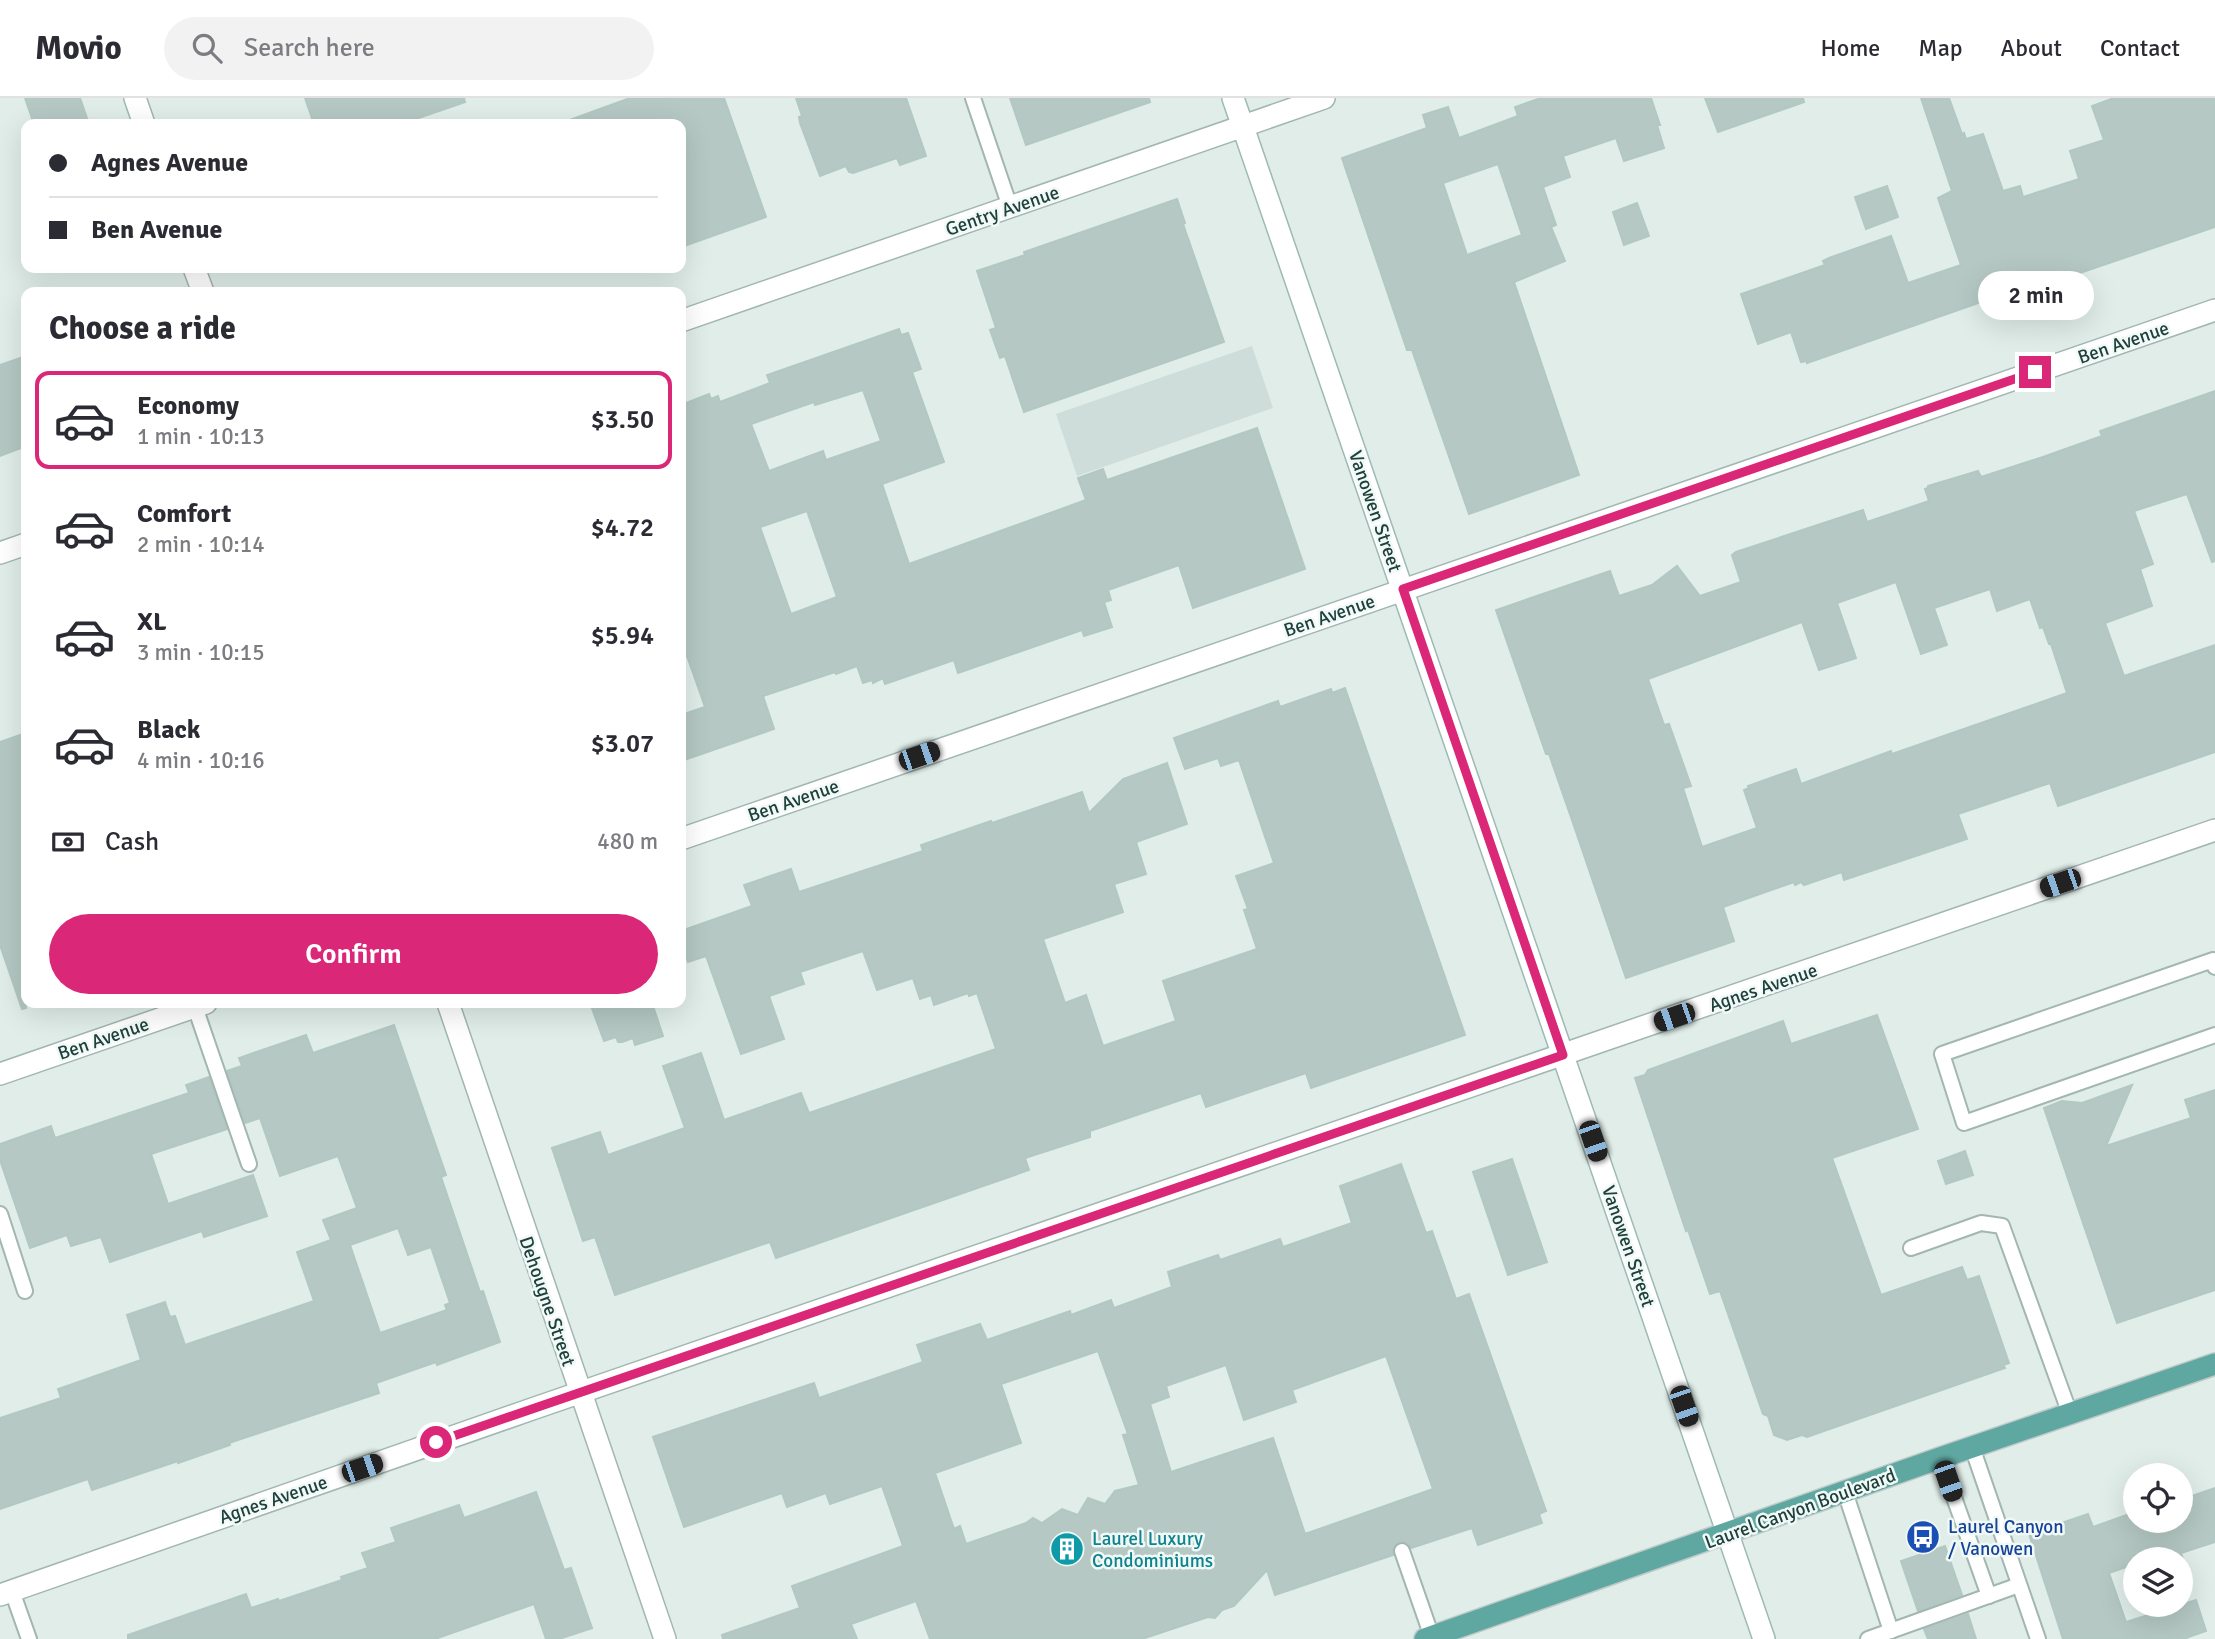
<!DOCTYPE html>
<meta charset="utf-8">
<style>
body{margin:0;font-family:Signika,sans-serif;background:#f2f2f3;color:#2b2b33;height:100vh;display:flex;flex-direction:column;font-size:26px;white-space:nowrap}
*{box-sizing:border-box;margin:0}
p{font-size:23px;color:#7c7c81}
.icon{flex:none;width:38px;height:38px;fill:none;stroke:currentColor;stroke-width:2;stroke-linecap:round;stroke-linejoin:round}
.map{position:relative;flex:1;overflow:hidden}
.drawer{position:absolute;left:21px;top:189px;width:665px;height:721px;display:flex;flex-direction:column;background:#fff;border-radius:14px;box-shadow:0 7px 28px #0002}
.drawer>*{flex:none}
.hud{position:absolute;left:21px;top:21px;width:665px;height:154px;border-radius:14px;box-shadow:0 7px 28px #0002;display:grid;align-content:center;height:154px;padding:0 28px;background:#fff}
.controls{position:absolute;left:2123px;top:1365px;display:grid;gap:14px}
.controls a{display:grid;place-items:center;width:70px;height:70px;border-radius:50%;background:#fff;box-shadow:0 7px 28px #0002;font-size:35px}
.end{position:absolute;width:32px;height:32px;margin:-16px;border:9px solid #db2777;background:#fff;box-shadow:0 0 0 4px #fff}
.from{border-radius:50%}
.bubble{position:absolute;height:49px;border-radius:24px;background:#fff;box-shadow:0 7px 28px #0002;font-size:23px;font-weight:600;line-height:49px;text-align:center}
.car{position:absolute;width:21px;height:42px;margin:-21px -10px;border-radius:9px;box-shadow:0 0 5px 2px #0007;background:linear-gradient(#222 24%,#8ab4d8 0 40%,#222 0 76%,#8ab4d8 0 86%,#222 0)}
.hud b{display:flex;align-items:center;gap:24px;height:66px;font-size:26px}
.hud b+b{border-top:2px solid #e1e1e2}
.hud i{width:18px;height:18px;background:#2b2b33}
ul{padding:0;list-style:none}
li{display:flex;align-items:center;gap:21px;height:98px;margin:0 14px 10px;padding:0 14px;border:4px solid transparent;border-radius:14px}
li div{flex:1}
li b{display:block;font-size:26px}
li em{font-style:normal;font-weight:600}
li.current{border-color:#db2777}
li>.icon{width:63px;height:63px;stroke-width:1.5}
h2{padding:0 28px;font-size:32px;line-height:84px}
.pay{display:flex;align-items:center;gap:18px;height:77px;padding:0 28px;font-size:26px}
.pay p{margin-inline-start:auto}
.action{display:flex;gap:14px;margin-top:auto;padding:14px 28px}
.action a{flex:1;height:80px;border-radius:42px;background:#db2777;color:#fff;font-size:28px;font-weight:600;line-height:80px;text-align:center}
header{display:flex;align-items:center;gap:42px;box-sizing:border-box;height:98px;padding:0 35px;background:#fff;border-bottom:2px solid #e1e1e2}
header strong{font-size:33px}
nav{display:flex;gap:38px;margin-inline-start:auto;font-size:24px}
.search{width:490px;height:63px;background:#f2f2f3;display:flex;align-items:center;gap:18px;box-sizing:border-box;padding:0 24px;border-radius:38px;color:#7c7c81;font-size:26px}
.map>svg:first-child{display:block}
.built{fill:#ceddd9}
.building{fill:#b5c8c3;stroke:#b2c8c2;stroke-width:2;fill-rule:evenodd}
.lines{fill:none;stroke-linecap:round;stroke-linejoin:round}
.lane-casing{stroke:#a2b6b2;stroke-width:18}
.street-casing{stroke:#a2b6b2;stroke-width:24}
.secondary-casing{stroke:#9dbab4;stroke-width:24}
.primary-casing{stroke:#c0cac8;stroke-width:24}
.lane{stroke:#fff;stroke-width:14}
.street{stroke:#fff;stroke-width:21}
.secondary{stroke:#fff;stroke-width:21}
.primary{stroke:#5fa8a1;stroke-width:21}
.route{stroke:#db2777;stroke-width:9}
.labels{text-anchor:middle;stroke-width:5;stroke-linejoin:round;paint-order:stroke}
.street-label{font-size:19px;fill:#1f403c;stroke:#f1f9f6}
.transit-label{font-size:19px;fill:#164399;stroke:#f1f9f6;text-anchor:start}
.culture-label{font-size:19px;fill:#0d838f;stroke:#f1f9f6;text-anchor:start}
</style>
<header>
<strong>Movio</strong>
<div class="search"><svg class="icon" aria-label="search" viewBox="0 0 24 24"><circle cx="10" cy="10" r="6"/><path d="M15 15l6 6"/></svg>Search here</div>
<nav><a>Home</a><a>Map</a><a>About</a><a>Contact</a></nav>
</header>
<div class="map">
<svg width="2215" height="1541" viewBox="0 0 2215 1541">
<rect width="100%" height="100%" fill="#e0ede9"/>
<path class="built" d="M 1252,248 L 1273,310 L 1077,378 L 1056,316 Z"/>
<g class="building">
<path d="M 25,0 L 80,0 L 89,26 L 34,26 Z"/>
<path d="M 305,0 L 464,0 L 465,4 L 401,26 L 314,26 Z"/>
<path d="M 630,0 L 724,0 L 766,119 L 681,149 L 681,26 L 567,26 L 567,23 Z"/>
<path d="M 796,0 L 906,0 L 926,58 L 900,67 L 897,60 L 853,75 L 849,74 L 846,68 L 820,78 L 800,25 L 799,19 L 802,18 Z"/>
<path d="M 1010,0 L 1149,0 L 1150,4 L 1026,47 Z"/>
<path d="M 1541,0 L 1651,0 L 1660,27 L 1657,27 L 1664,50 L 1624,63 L 1616,40 L 1563,58 L 1570,79 L 1543,89 L 1556,127 L 1551,129 L 1565,163 L 1514,184 L 1579,377 L 1469,416 L 1412,252 L 1407,252 L 1342,60 L 1427,30 L 1423,17 L 1448,9 L 1459,40 L 1518,18 L 1515,9 ZM 1498,66 L 1522,137 L 1467,157 L 1443,85 Z"/>
<path d="M 1705,0 L 1803,0 L 1804,4 L 1718,34 Z"/>
<path d="M 1921,0 L 1949,0 L 1962,36 L 1964,35 L 1966,41 L 1983,36 L 2003,93 L 2020,88 L 2023,99 L 2079,81 L 2070,53 L 2104,42 L 2092,8 L 2114,0 L 2215,0 L 2215,129 L 2068,179 L 2070,185 L 2038,196 L 2035,185 L 1807,265 L 1807,263 L 1801,264 L 1791,234 L 1758,246 L 1741,196 L 1825,167 L 1823,163 L 1829,160 L 1891,138 L 1908,185 L 1961,167 L 1938,100 L 1952,93 Z"/>
<path d="M 1887,88 L 1898,119 L 1866,131 L 1855,99 Z"/>
<path d="M 1177,101 L 1185,125 L 1183,126 L 1224,244 L 1024,314 L 1005,258 L 1000,260 L 990,232 L 996,230 L 977,173 L 1025,157 L 1024,154 Z"/>
<path d="M 1637,105 L 1649,138 L 1624,147 L 1613,114 Z"/>
<path d="M 899,231 L 901,237 L 908,235 L 921,271 L 912,274 L 944,364 L 882,386 L 909,466 L 1086,402 L 1078,380 L 1103,371 L 1107,382 L 1257,330 L 1305,471 L 1193,510 L 1179,467 L 1108,492 L 1111,502 L 1104,504 L 1112,529 L 1084,538 L 1082,532 L 958,575 L 954,562 L 885,586 L 883,580 L 873,585 L 872,582 L 863,585 L 857,568 L 836,576 L 835,574 L 763,598 L 774,631 L 681,663 L 681,617 L 705,609 L 687,558 L 681,560 L 681,307 L 709,296 L 711,301 L 718,298 L 720,304 L 770,285 L 767,277 ZM 863,292 L 881,343 L 826,362 L 823,353 L 769,373 L 751,326 L 814,304 L 815,307 ZM 807,413 L 837,499 L 791,516 L 760,429 Z"/>
<path d="M 26,258 L 26,348 L 0,358 L 0,267 Z"/>
<path d="M 2215,293 L 2215,463 L 2212,464 L 2187,396 L 2134,413 L 2153,466 L 2140,471 L 2152,508 L 2105,525 L 2124,578 L 2215,547 L 2215,654 L 2058,708 L 2050,685 L 1958,716 L 1967,741 L 1844,782 L 1842,774 L 1804,787 L 1801,784 L 1795,787 L 1794,784 L 1723,809 L 1734,843 L 1626,880 L 1573,725 L 1549,656 L 1546,656 L 1496,512 L 1610,473 L 1619,498 L 1652,487 L 1677,468 L 1700,498 L 1741,484 L 1732,457 L 1736,454 L 1863,412 L 1867,424 L 1929,403 L 1925,391 L 1928,390 L 1928,388 L 1978,373 L 1981,379 L 2043,359 L 2102,338 L 2100,333 ZM 1896,484 L 1921,556 L 1947,547 L 1934,510 L 1990,491 L 1997,513 L 2030,501 L 2040,530 L 2043,529 L 2049,546 L 2051,546 L 2067,595 L 1892,656 L 1891,653 L 1801,686 L 1796,671 L 1748,688 L 1749,690 L 1744,692 L 1757,730 L 1702,749 L 1683,690 L 1691,688 L 1669,626 L 1664,627 L 1648,581 L 1802,524 L 1819,572 L 1856,560 L 1837,505 Z"/>
<path d="M 1345,590 L 1465,937 L 1311,990 L 1306,975 L 1206,1009 L 1201,995 L 1090,1033 L 1090,1039 L 1025,1060 L 1029,1072 L 776,1160 L 770,1144 L 615,1197 L 595,1139 L 583,1143 L 552,1050 L 600,1034 L 608,1057 L 685,1030 L 663,968 L 701,955 L 724,1022 L 801,995 L 809,1015 L 996,951 L 977,895 L 969,898 L 968,895 L 934,907 L 931,897 L 920,901 L 913,880 L 877,892 L 863,853 L 800,874 L 804,886 L 769,898 L 784,941 L 741,956 L 706,858 L 688,864 L 681,844 L 681,833 L 752,808 L 744,787 L 791,771 L 799,794 L 923,753 L 921,747 L 991,723 L 992,725 L 1082,694 L 1089,715 L 1123,681 L 1167,665 L 1187,726 L 1136,744 L 1146,776 L 1114,786 L 1123,814 L 1043,841 L 1065,905 L 1086,897 L 1103,948 L 1176,923 L 1163,883 L 1257,851 L 1244,812 L 1248,811 L 1236,778 L 1274,765 L 1239,662 L 1221,668 L 1218,660 L 1185,671 L 1174,640 L 1278,603 L 1280,609 L 1331,591 L 1332,595 Z"/>
<path d="M 26,635 L 26,910 L 22,911 L 0,847 L 0,644 Z"/>
<path d="M 590,905 L 652,905 L 663,938 L 635,947 L 633,940 L 622,944 L 618,944 L 616,939 L 604,943 Z"/>
<path d="M 1877,917 L 1918,1031 L 1832,1060 L 1881,1197 L 1962,1169 L 1967,1182 L 1979,1178 L 2009,1265 L 2003,1267 L 2005,1270 L 1807,1339 L 1802,1337 L 1787,1342 L 1774,1337 L 1768,1318 L 1763,1316 L 1720,1193 L 1710,1196 L 1688,1132 L 1686,1133 L 1635,980 L 1645,977 L 1648,972 L 1783,923 L 1791,946 Z"/>
<path d="M 394,927 L 446,1077 L 441,1079 L 480,1194 L 483,1193 L 500,1244 L 437,1267 L 436,1264 L 376,1285 L 379,1295 L 229,1345 L 230,1347 L 178,1365 L 178,1363 L 92,1392 L 88,1381 L 0,1411 L 0,1320 L 61,1300 L 58,1291 L 141,1262 L 127,1217 L 165,1204 L 170,1219 L 175,1218 L 185,1247 L 314,1203 L 297,1154 L 331,1142 L 323,1122 L 357,1110 L 338,1058 L 280,1078 L 260,1020 L 245,1025 L 227,973 L 242,968 L 239,960 L 306,937 L 313,955 ZM 398,1130 L 408,1157 L 431,1149 L 450,1205 L 445,1207 L 447,1212 L 380,1235 L 350,1147 Z"/>
<path d="M 209,979 L 227,1031 L 151,1056 L 168,1106 L 253,1077 L 267,1118 L 204,1139 L 202,1133 L 110,1164 L 101,1139 L 71,1148 L 67,1137 L 30,1150 L 0,1062 L 0,1046 L 51,1028 L 55,1040 L 189,995 L 186,987 Z"/>
<path d="M 2132,987 L 2106,1048 L 2191,1020 L 2185,1002 L 2215,992 L 2215,1192 L 2117,1225 L 2044,1010 L 2062,1003 L 2082,1005 Z"/>
<path d="M 1965,1053 L 1973,1077 L 1946,1086 L 1938,1063 Z"/>
<path d="M 1512,1061 L 1547,1164 L 1508,1177 L 1473,1074 Z"/>
<path d="M 1401,1066 L 1426,1135 L 1432,1133 L 1456,1201 L 1469,1196 L 1546,1413 L 1539,1416 L 1542,1425 L 1478,1447 L 1472,1430 L 1411,1450 L 1408,1445 L 1399,1444 L 1394,1447 L 1393,1457 L 1275,1497 L 1267,1472 L 1234,1508 L 1222,1512 L 1215,1520 L 1208,1519 L 1142,1541 L 930,1541 L 916,1503 L 851,1526 L 857,1541 L 723,1541 L 722,1537 L 800,1510 L 792,1488 L 903,1448 L 882,1388 L 830,1406 L 826,1395 L 787,1409 L 782,1395 L 684,1429 L 653,1339 L 814,1285 L 819,1300 L 923,1264 L 917,1247 L 980,1226 L 987,1242 L 1070,1213 L 1071,1217 L 1111,1202 L 1114,1210 L 1172,1189 L 1168,1174 L 1218,1157 L 1220,1162 L 1280,1141 L 1283,1149 L 1352,1125 L 1340,1088 ZM 1098,1253 L 1128,1336 L 1123,1337 L 1139,1387 L 1115,1393 L 1105,1406 L 1088,1400 L 1078,1417 L 1062,1411 L 1042,1425 L 1033,1420 L 1026,1425 L 966,1446 L 960,1428 L 954,1431 L 935,1375 L 1021,1345 L 1001,1286 ZM 1386,1258 L 1433,1391 L 1305,1436 L 1273,1340 L 1171,1374 L 1150,1306 L 1169,1299 L 1166,1288 L 1226,1267 L 1244,1322 L 1296,1304 L 1292,1292 Z"/>
<path d="M 2215,1390 L 2215,1444 L 2181,1455 L 2183,1461 L 2135,1461 L 2135,1466 L 2109,1475 L 2126,1524 L 2196,1502 L 2206,1533 L 2183,1541 L 2063,1541 L 2029,1436 L 2088,1416 L 2093,1429 L 2135,1414 L 2135,1423 L 2180,1423 L 2180,1402 Z"/>
<path d="M 536,1394 L 564,1472 L 571,1470 L 592,1530 L 559,1541 L 546,1541 L 534,1506 L 435,1541 L 128,1541 L 128,1537 L 246,1496 L 251,1510 L 278,1501 L 279,1503 L 342,1482 L 341,1479 L 368,1470 L 362,1455 L 396,1444 L 391,1430 L 459,1407 L 464,1420 Z"/>
<path d="M 1945,1448 L 1962,1497 L 1918,1513 L 1901,1463 Z"/>
<path d="M 1968,1516 L 1976,1541 L 1928,1541 L 1924,1531 Z"/>
</g>
<g class="lines">
<g class="lane-casing">
<g id="lane">
<path d="M 973,0 L 1010,109"/>
<path d="M 2215,869 L 2213,862 L 1942,956 L 1964,1025 L 2215,937"/>
<path d="M 195,909 L 249,1066"/>
<path d="M 0,1116 L 25,1193"/>
<path d="M 1911,1150 L 1981,1125 L 2002,1128 L 2070,1316"/>
<path d="M 1972,1349 L 2038,1541"/>
<path d="M 1940,1360 L 1989,1498"/>
<path d="M 1845,1394 L 1891,1533"/>
<path d="M 1402,1453 L 1432,1539"/>
<path d="M 12,1493 L 29,1541"/>
<path d="M 1868,1541 L 2019,1487"/>
</g>
</g>
<g class="street-casing">
<g id="street">
<path d="M 135,0 L 144,26"/>
<path d="M 194,170 L 203,194"/>
<path d="M 681,223 L 1324,0"/>
<path d="M 0,455 L 26,446"/>
<path d="M 681,741 L 2215,212"/>
<path d="M 448,905 L 665,1541"/>
<path d="M 0,976 L 206,905"/>
<path d="M 0,1497 L 535,1310 L 2215,732"/>
</g>
</g>
<g class="secondary-casing">
<path id="secondary" d="M 1233,0 L 1764,1541"/>
</g>
<g class="primary-casing">
<path id="primary" d="M 1425,1541 L 1940,1360 L 2215,1266"/>
</g>
<use href="#lane" class="lane"/>
<use href="#street" class="street"/>
<use href="#secondary" class="secondary"/>
<use href="#primary" class="primary"/>
</g>
<g class="lines">
<path class="route" d="M 436,1344 L 1563,957 L 1403,491 L 2035,274"/>
</g>
<defs>
<g id="bus-disc" transform="scale(1.75)"><circle r="9.5" fill="#1a4fb4" stroke="#f1f9f6"/><path d="M-5-6H5V4H4V6H2V4H-2V6H-4V4H-5ZM-3.5-4V0h7V-4ZM-3.5 1.2v1.5H-2V1.2ZM2 1.2v1.5H3.5V1.2Z" fill="#fff"/></g>
<g id="building-disc" transform="scale(1.75)"><circle r="9.5" fill="#0f9aa8" stroke="#f1f9f6"/><path d="M-4-6H4V6H1V3H-1V6H-4ZM-2.5-4.3h1.7v1.8h-1.7ZM.8-4.3h1.7v1.8H.8ZM-2.5-1h1.7V.8h-1.7ZM.8-1h1.7V.8H.8Z" fill="#fff"/></g>
</defs>
<g fill-rule="evenodd">
<use href="#bus-disc" x="1923" y="1439"/>
<use href="#building-disc" x="1067" y="1451"/>
</g>
<g class="labels">
<g class="street-label">
<text transform="translate(1002 112) rotate(-19)" y="7">Gentry Avenue</text>
<text transform="translate(2123 244) rotate(-19)" y="7">Ben Avenue</text>
<text transform="translate(1376 413) rotate(71)" y="7">Vanowen Street</text>
<text transform="translate(1329 517) rotate(-19)" y="7">Ben Avenue</text>
<text transform="translate(793 702) rotate(-19)" y="7">Ben Avenue</text>
<text transform="translate(1763 889) rotate(-19)" y="7">Agnes Avenue</text>
<text transform="translate(103 940) rotate(-19)" y="7">Ben Avenue</text>
<text transform="translate(1629 1148) rotate(71)" y="7">Vanowen Street</text>
<text transform="translate(548 1203) rotate(71)" y="7">Dehougne Street</text>
<text transform="translate(273 1401) rotate(-19)" y="7">Agnes Avenue</text>
<text transform="translate(1800 1410) rotate(-20)" y="7">Laurel Canyon Boulevard</text>
</g>
<g class="transit-label">
<text x="1948" y="1435">Laurel Canyon<tspan x="1948" dy="22">/ Vanowen</tspan></text>
</g>
<g class="culture-label">
<text x="1092" y="1447">Laurel Luxury<tspan x="1092" dy="22">Condominiums</tspan></text>
</g>
</g>
</svg>
<div class="controls">
<a><svg class="icon" aria-label="locate" viewBox="0 0 24 24"><circle cx="12" cy="12" r="6"/><path d="M12 2v4M12 18v4M2 12h4M18 12h4"/></svg></a>
<a><svg class="icon" aria-label="layers" viewBox="0 0 24 24"><path d="M12 4l9 5-9 5-9-5zM3 14l9 5 9-5"/></svg></a>
</div>
<i class="end from" style="left:436px;top:1344px"></i>
<i class="end" style="left:2035px;top:274px"></i>
<div class="bubble" style="left:1978px;top:173px;width:116px">2 min</div>
<i class="car" style="left:919px;top:658px;rotate:71deg"></i>
<i class="car" style="left:2060px;top:785px;rotate:251deg"></i>
<i class="car" style="left:1674px;top:919px;rotate:251deg"></i>
<i class="car" style="left:1593px;top:1043px;rotate:161deg"></i>
<i class="car" style="left:1684px;top:1308px;rotate:161deg"></i>
<i class="car" style="left:362px;top:1370px;rotate:71deg"></i>
<i class="car" style="left:1948px;top:1383px;rotate:161deg"></i>
<div class="hud">
<b><i class="from"></i>Agnes Avenue</b>
<b><i></i>Ben Avenue</b>
</div>
<section class="drawer">
<h2>Choose a ride</h2>
<ul>
<li class="current"><svg class="icon" aria-label="car" viewBox="0 0 24 24"><path d="M5 17H2v-5l4-1 3-4h7l3 4 3 1v5h-3M9 17h6M6 11h13"/><circle cx="7" cy="17" r="2"/><circle cx="17" cy="17" r="2"/></svg><div><b>Economy</b><p>1 min · 10:13</p></div><em>$3.50</em></li>
<li><svg class="icon" aria-label="car" viewBox="0 0 24 24"><path d="M5 17H2v-5l4-1 3-4h7l3 4 3 1v5h-3M9 17h6M6 11h13"/><circle cx="7" cy="17" r="2"/><circle cx="17" cy="17" r="2"/></svg><div><b>Comfort</b><p>2 min · 10:14</p></div><em>$4.72</em></li>
<li><svg class="icon" aria-label="car" viewBox="0 0 24 24"><path d="M5 17H2v-5l4-1 3-4h7l3 4 3 1v5h-3M9 17h6M6 11h13"/><circle cx="7" cy="17" r="2"/><circle cx="17" cy="17" r="2"/></svg><div><b>XL</b><p>3 min · 10:15</p></div><em>$5.94</em></li>
<li><svg class="icon" aria-label="car" viewBox="0 0 24 24"><path d="M5 17H2v-5l4-1 3-4h7l3 4 3 1v5h-3M9 17h6M6 11h13"/><circle cx="7" cy="17" r="2"/><circle cx="17" cy="17" r="2"/></svg><div><b>Black</b><p>4 min · 10:16</p></div><em>$3.07</em></li>
</ul>
<div class="pay"><svg class="icon" aria-label="cash" viewBox="0 0 24 24"><path d="M3 7h18v10H3z"/><circle cx="12" cy="12" r="2"/></svg>Cash<p>480 m</p></div>
<div class="action"><a>Confirm</a></div>
</section>
</div>
